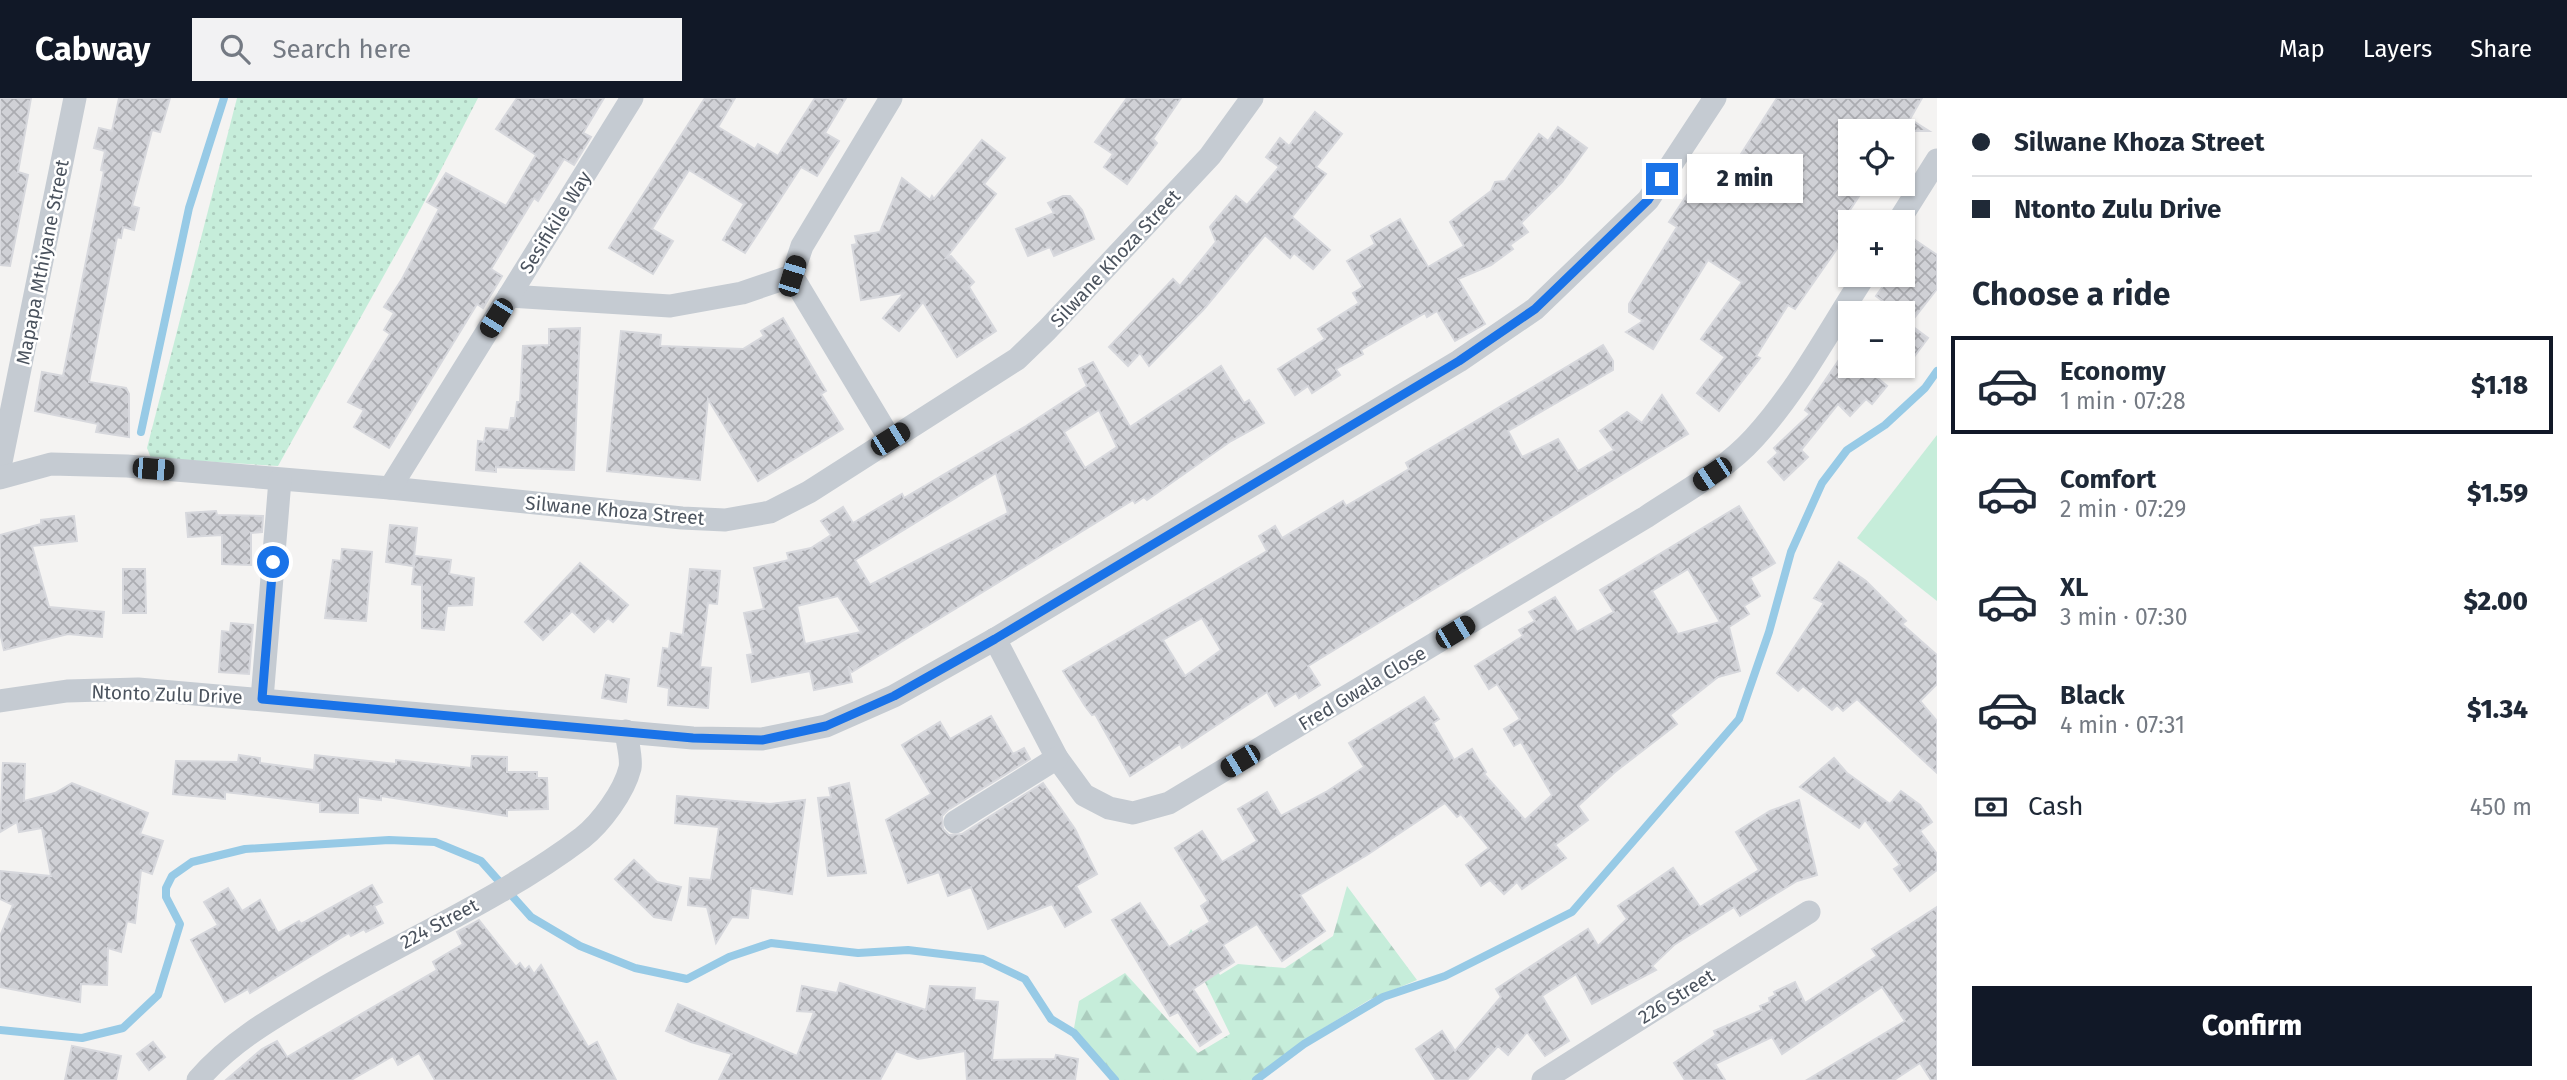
<!DOCTYPE html>
<meta charset="utf-8">
<style>
body{margin:0;font-family:"Fira Sans",sans-serif;background:#f2f2f3;color:#1f2937;height:100vh;display:flex;flex-direction:column;font-size:26px;white-space:nowrap}
*{box-sizing:border-box;margin:0}
p{font-size:23px;color:#747a83}
.icon{flex:none;width:38px;height:38px;fill:none;stroke:currentColor;stroke-width:2;stroke-linecap:round;stroke-linejoin:round}
.map{position:relative;flex:1;overflow:hidden}
.details{display:flex;flex-direction:column;background:#fff;width:630px}
.details>*{flex:none}
.guide{display:grid;align-content:center;height:154px;padding:0 35px;background:#fff}
.fabs{position:absolute;left:1838px;top:21px;display:grid;gap:14px}
.fabs a{display:grid;place-items:center;width:77px;height:77px;border-radius:0px;background:#fff;box-shadow:0 2px 5px #0004;font-size:35px}
.end{position:absolute;width:32px;height:32px;margin:-16px;border:9px solid #1a73e8;background:#fff;box-shadow:0 0 0 4px #fff}
.from{border-radius:50%}
.bubble{position:absolute;height:49px;border-radius:0px;background:#fff;box-shadow:0 2px 5px #0004;font-size:23px;font-weight:800;line-height:49px;text-align:center}
.car{position:absolute;width:21px;height:42px;margin:-21px -10px;border-radius:9px;box-shadow:0 0 5px 2px #0007;background:linear-gradient(#222 24%,#8ab4d8 0 40%,#222 0 76%,#8ab4d8 0 86%,#222 0)}
.guide b{display:flex;align-items:center;gap:24px;height:66px;font-size:26px}
.guide b+b{border-top:2px solid #e0e1e3}
.guide i{width:18px;height:18px;background:#1f2937}
ul{padding:0;list-style:none}
li{display:flex;align-items:center;gap:21px;height:98px;margin:0 14px 10px;padding:0 21px;border:4px solid transparent;border-radius:0px}
li div{flex:1}
li b{display:block;font-size:26px}
li em{font-style:normal;font-weight:800}
li.selected{border-color:#111827}
li>.icon{width:63px;height:63px;stroke-width:1.5}
h2{padding:0 35px;font-size:32px;line-height:84px}
.pay{display:flex;align-items:center;gap:18px;height:77px;padding:0 35px;font-size:26px}
.pay p{margin-inline-start:auto}
.primary-button{display:flex;gap:14px;margin-top:auto;padding:14px 35px}
.primary-button a{flex:1;height:80px;border-radius:0px;background:#111827;color:#fff;font-size:28px;font-weight:800;line-height:80px;text-align:center}
header{display:flex;align-items:center;gap:42px;box-sizing:border-box;height:98px;padding:0 35px;background:#111827;color:#fff}
header strong{font-size:33px}
nav{display:flex;gap:38px;margin-inline-start:auto;font-size:24px}
.search{width:490px;height:63px;background:#f2f2f3;display:flex;align-items:center;gap:18px;box-sizing:border-box;padding:0 24px;border-radius:0px;color:#747a83;font-size:26px}
main{display:flex;flex:1;min-height:0}
.map>svg:first-child{display:block}
.grass{fill:url(#grass-dots)}
.forest{fill:url(#forest-firs)}
.pitch{fill:#c6edda}
.lines{fill:none;stroke-linecap:round;stroke-linejoin:round}
.stream{stroke:#97cae6;stroke-width:8}
.building{fill:url(#building-cross-hatch);stroke:#d7d8dd;stroke-width:2;fill-rule:evenodd}
.street{stroke:#c5cbd2;stroke-width:23}
.route{stroke:#1a73e8;stroke-width:9}
.labels{text-anchor:middle;stroke-width:5;stroke-linejoin:round;paint-order:stroke}
.street-label{font-size:19px;fill:#4b535e;stroke:#fff}
</style>
<header>
<strong>Cabway</strong>
<div class="search"><svg class="icon" aria-label="search" viewBox="0 0 24 24"><circle cx="10" cy="10" r="6"/><path d="M15 15l6 6"/></svg>Search here</div>
<nav><a>Map</a><a>Layers</a><a>Share</a></nav>
</header>
<main>
<div class="map">
<svg width="1937" height="982" viewBox="0 0 1937 982">
<defs>
<pattern id="grass-dots" width="8" height="8" patternUnits="userSpaceOnUse" patternTransform="scale(1.75)"><rect width="8" height="8" fill="#c6edda"/><path d="M2 2h.1M6 6h.1" fill="none" stroke="#accdbe" stroke-width="1.8" stroke-linecap="round"/></pattern>
<pattern id="forest-firs" width="22" height="20" patternUnits="userSpaceOnUse" patternTransform="scale(1.75)"><rect width="22" height="20" fill="#c6edda"/><path d="M5 1l3.5 6h-7zM16 11l3.5 6h-7z" fill="#accdbe"/></pattern>
<pattern id="building-cross-hatch" width="8" height="8" patternUnits="userSpaceOnUse" patternTransform="scale(1.75)"><rect width="8" height="8" fill="#d0d1d6"/><path d="M0 0l8 8M0 8l8-8" fill="none" stroke="#abacb1"/></pattern>
</defs>
<rect width="100%" height="100%" fill="#f4f3f2"/>
<path class="grass" d="M 237,0 L 478,0 L 417,118 L 278,368 L 151,360 L 147,350 Z"/>
<path class="forest" d="M 1347,788 L 1417,882 L 1369,902 L 1306,941 L 1255,982 L 1119,982 L 1074,930 L 1079,903 L 1125,875 L 1198,955 L 1230,936 L 1185,843 L 1191,831 L 1220,877 L 1238,866 L 1285,870 L 1333,838 Z"/>
<path class="pitch" d="M 1937,337 L 1937,503 L 1857,440 Z"/>
<g class="lines">
<g class="stream">
<path d="M 141,334 L 189,110 L 224,0"/>
<path d="M 0,932 L 82,940 L 123,930 L 158,897 L 180,826 L 166,799 L 166,790 L 172,778 L 192,764 L 245,751 L 389,742 L 435,744 L 481,763 L 531,819 L 580,848 L 635,870 L 687,881 L 729,859 L 771,845 L 858,855 L 908,852 L 983,861 L 1025,881 L 1051,921 L 1074,935 L 1115,982"/>
<path d="M 1256,982 L 1304,946 L 1383,899 L 1445,878 L 1572,814 L 1739,621 L 1769,534 L 1791,454 L 1822,385 L 1847,352 L 1885,327 L 1925,290 L 1937,273"/>
</g>
</g>
<g class="building">
<path d="M 0,0 L 31,0 L 18,74 L 28,77 L 10,168 L 0,167 Z"/>
<path d="M 119,0 L 170,0 L 160,34 L 152,32 L 132,108 L 139,110 L 134,132 L 123,129 L 121,140 L 117,139 L 89,284 L 126,290 L 129,296 L 129,339 L 96,334 L 98,326 L 35,313 L 42,274 L 63,278 L 104,73 L 101,72 L 105,53 L 94,50 L 99,30 L 112,33 Z"/>
<path d="M 517,0 L 604,0 L 583,35 L 591,39 L 574,67 L 564,61 L 538,103 L 534,100 L 491,171 L 502,178 L 483,210 L 477,206 L 389,350 L 354,329 L 364,312 L 348,304 L 390,236 L 384,232 L 394,215 L 384,209 L 402,181 L 439,111 L 427,104 L 446,75 L 506,108 L 536,57 L 496,31 Z"/>
<path d="M 705,0 L 735,0 L 718,29 L 755,51 L 758,46 L 778,58 L 815,0 L 846,0 L 825,35 L 839,43 L 817,78 L 801,69 L 745,155 L 723,142 L 744,106 L 689,72 L 652,131 L 673,143 L 653,176 L 609,150 Z"/>
<path d="M 1127,0 L 1181,0 L 1153,41 L 1157,45 L 1127,86 L 1104,69 L 1113,56 L 1095,44 Z"/>
<path d="M 1777,0 L 1922,0 L 1910,21 L 1929,33 L 1850,33 L 1850,86 L 1867,86 L 1846,118 L 1855,124 L 1850,124 L 1850,132 L 1795,211 L 1788,207 L 1756,258 L 1760,260 L 1719,313 L 1697,295 L 1725,259 L 1701,241 L 1742,184 L 1708,162 L 1653,251 L 1626,234 L 1643,223 L 1629,214 L 1629,206 L 1677,129 L 1669,124 L 1695,85 L 1714,98 Z"/>
<path d="M 1315,14 L 1342,36 L 1316,69 L 1326,76 L 1292,119 L 1330,152 L 1313,171 L 1294,155 L 1290,160 L 1265,137 L 1204,211 L 1149,268 L 1140,255 L 1128,268 L 1109,249 L 1173,181 L 1180,188 L 1216,144 L 1210,129 L 1236,98 L 1247,107 L 1279,69 L 1266,59 L 1280,40 L 1289,48 Z"/>
<path d="M 1558,29 L 1587,50 L 1562,84 L 1521,125 L 1528,134 L 1510,147 L 1513,151 L 1491,167 L 1458,181 L 1485,226 L 1455,243 L 1437,213 L 1427,219 L 1425,215 L 1361,252 L 1363,256 L 1336,271 L 1340,277 L 1312,295 L 1308,288 L 1295,297 L 1278,271 L 1325,241 L 1318,231 L 1359,205 L 1353,195 L 1363,189 L 1347,163 L 1375,146 L 1371,138 L 1400,121 L 1428,169 L 1464,148 L 1450,124 L 1491,93 L 1495,84 L 1505,83 L 1539,36 L 1548,43 Z"/>
<path d="M 982,42 L 1005,60 L 984,86 L 996,96 L 946,160 L 951,158 L 974,184 L 969,189 L 996,233 L 957,259 L 923,204 L 899,233 L 883,220 L 904,195 L 861,202 L 852,147 L 857,146 L 855,138 L 880,134 L 902,80 L 930,102 L 932,98 L 934,101 Z"/>
<path d="M 1063,98 L 1070,98 L 1082,112 L 1094,141 L 1054,158 L 1050,149 L 1028,158 L 1016,131 L 1054,115 L 1048,105 Z"/>
<path d="M 1915,142 L 1937,157 L 1937,191 L 1911,224 L 1876,198 L 1891,177 L 1902,177 L 1902,161 Z"/>
<path d="M 783,220 L 826,293 L 821,296 L 843,331 L 758,383 L 708,301 L 700,382 L 607,373 L 621,233 L 661,237 L 660,248 L 743,251 L 764,238 L 761,233 Z"/>
<path d="M 1912,228 L 1928,240 L 1902,275 L 1902,241 Z"/>
<path d="M 580,230 L 574,372 L 496,369 L 496,374 L 476,372 L 478,343 L 484,344 L 486,330 L 509,332 L 511,320 L 515,320 L 517,304 L 520,304 L 523,248 L 549,247 L 549,231 Z"/>
<path d="M 1603,247 L 1613,263 L 1613,272 L 1508,333 L 1522,359 L 1558,341 L 1578,373 L 1614,352 L 1600,333 L 1627,314 L 1642,325 L 1662,297 L 1688,336 L 1308,568 L 1320,587 L 1299,600 L 1296,595 L 1275,608 L 1267,594 L 1182,650 L 1180,646 L 1130,678 L 1095,616 L 1092,617 L 1085,608 L 1063,573 L 1267,453 L 1259,438 L 1275,428 L 1282,440 L 1343,403 L 1346,408 L 1409,371 L 1406,365 ZM 1202,520 L 1221,552 L 1185,578 L 1163,542 Z"/>
<path d="M 1845,253 L 1850,257 L 1850,268 L 1863,268 L 1887,288 L 1872,306 L 1866,301 L 1850,318 L 1838,306 L 1801,352 L 1808,359 L 1784,382 L 1768,364 L 1778,355 L 1774,350 L 1810,316 L 1805,312 Z"/>
<path d="M 1093,264 L 1130,329 L 1221,268 L 1244,305 L 1249,302 L 1264,325 L 1231,343 L 1147,402 L 1144,399 L 1135,405 L 1133,402 L 852,574 L 848,568 L 852,584 L 814,592 L 810,573 L 752,584 L 747,557 L 753,556 L 744,515 L 764,511 L 754,470 L 789,462 L 787,455 L 811,450 L 831,437 L 821,423 L 843,409 L 853,425 L 902,396 L 904,400 L 1026,328 L 1087,288 L 1079,271 ZM 1099,312 L 1117,349 L 1085,370 L 1064,334 ZM 996,375 L 1008,415 L 870,487 L 855,462 ZM 838,498 L 861,534 L 805,546 L 797,508 Z"/>
<path d="M 1739,408 L 1775,465 L 1750,480 L 1760,498 L 1744,508 L 1749,516 L 1729,529 L 1740,573 L 1718,579 L 1670,617 L 1677,626 L 1615,674 L 1578,708 L 1588,722 L 1555,747 L 1566,760 L 1522,791 L 1517,784 L 1504,796 L 1490,782 L 1481,788 L 1466,767 L 1489,750 L 1461,716 L 1457,719 L 1445,705 L 1367,757 L 1300,797 L 1325,833 L 1282,863 L 1257,826 L 1223,847 L 1234,864 L 1193,891 L 1221,934 L 1200,948 L 1178,914 L 1170,918 L 1112,822 L 1140,805 L 1169,849 L 1210,824 L 1201,808 L 1208,803 L 1175,750 L 1202,733 L 1222,764 L 1257,743 L 1238,711 L 1267,694 L 1281,718 L 1326,694 L 1364,669 L 1349,645 L 1424,599 L 1439,621 L 1433,625 L 1454,662 L 1472,651 L 1486,674 L 1484,676 L 1525,722 L 1552,697 L 1521,644 L 1514,648 L 1504,631 L 1520,621 L 1497,586 L 1489,591 L 1475,568 L 1523,538 L 1519,532 L 1535,523 L 1529,514 L 1555,499 L 1577,534 L 1614,514 L 1600,492 ZM 1688,471 L 1720,524 L 1678,536 L 1652,493 Z"/>
<path d="M 216,413 L 217,417 L 263,418 L 262,434 L 251,435 L 251,467 L 222,466 L 222,437 L 188,439 L 186,415 Z"/>
<path d="M 74,418 L 77,443 L 32,448 L 49,509 L 104,514 L 102,539 L 68,536 L 4,552 L 0,535 L 0,437 L 41,426 L 41,422 Z"/>
<path d="M 390,427 L 417,430 L 413,468 L 386,464 Z"/>
<path d="M 342,451 L 372,454 L 366,523 L 325,520 L 333,462 L 341,463 Z"/>
<path d="M 415,458 L 451,462 L 449,476 L 474,480 L 472,507 L 447,508 L 444,532 L 422,530 L 422,487 L 412,486 Z"/>
<path d="M 1839,464 L 1866,483 L 1906,523 L 1902,526 L 1937,557 L 1937,586 L 1920,603 L 1937,623 L 1937,675 L 1857,601 L 1843,613 L 1837,607 L 1832,612 L 1803,588 L 1798,593 L 1777,575 L 1824,505 L 1814,500 Z"/>
<path d="M 580,465 L 628,507 L 613,524 L 608,520 L 594,534 L 572,513 L 543,542 L 525,524 Z"/>
<path d="M 123,471 L 145,471 L 146,515 L 123,515 Z"/>
<path d="M 690,471 L 720,473 L 717,506 L 708,505 L 700,569 L 711,570 L 708,610 L 668,607 L 669,590 L 658,588 L 663,550 L 669,551 L 671,535 L 683,537 Z"/>
<path d="M 231,525 L 253,527 L 249,576 L 219,574 L 222,533 L 230,534 Z"/>
<path d="M 606,577 L 629,581 L 626,604 L 602,600 Z"/>
<path d="M 991,618 L 1013,656 L 1024,650 L 1030,661 L 948,712 L 942,718 L 943,731 L 949,737 L 962,736 L 1043,685 L 1075,731 L 1097,776 L 1076,788 L 1091,814 L 1065,829 L 1052,806 L 988,831 L 971,789 L 948,798 L 939,774 L 908,785 L 886,722 L 931,696 L 902,647 L 940,624 L 950,641 Z"/>
<path d="M 239,657 L 260,660 L 260,665 L 314,672 L 315,657 L 396,666 L 396,662 L 471,670 L 472,658 L 507,659 L 507,674 L 537,674 L 537,680 L 547,680 L 548,711 L 507,712 L 507,718 L 381,698 L 381,702 L 358,699 L 358,715 L 320,714 L 320,705 L 225,694 L 225,701 L 173,696 L 176,663 L 238,664 Z"/>
<path d="M 1834,660 L 1847,675 L 1890,706 L 1901,693 L 1920,707 L 1932,724 L 1920,733 L 1937,756 L 1937,772 L 1910,793 L 1894,771 L 1900,767 L 1865,722 L 1859,730 L 1800,689 Z"/>
<path d="M 3,665 L 25,666 L 24,703 L 55,695 L 72,685 L 148,715 L 140,736 L 163,743 L 152,776 L 141,772 L 135,825 L 127,823 L 121,854 L 108,850 L 107,887 L 81,886 L 80,904 L 0,889 L 0,838 L 13,807 L 0,801 L 0,773 L 51,778 L 42,730 L 19,734 L 17,724 L 0,734 Z"/>
<path d="M 849,685 L 866,775 L 828,778 L 818,700 L 831,699 L 829,690 Z"/>
<path d="M 677,698 L 770,706 L 805,702 L 792,796 L 751,790 L 748,820 L 732,819 L 716,845 L 707,809 L 688,807 L 690,780 L 711,782 L 719,729 L 675,725 Z"/>
<path d="M 1799,702 L 1817,777 L 1797,783 L 1740,818 L 1734,809 L 1674,847 L 1652,868 L 1656,872 L 1592,906 L 1576,876 L 1542,898 L 1569,943 L 1545,958 L 1527,934 L 1508,957 L 1498,948 L 1467,982 L 1436,982 L 1416,951 L 1442,933 L 1455,953 L 1501,899 L 1496,891 L 1588,831 L 1598,848 L 1627,821 L 1618,808 L 1673,770 L 1700,809 L 1759,772 L 1736,734 L 1770,713 Z"/>
<path d="M 634,762 L 657,784 L 681,789 L 671,822 L 654,819 L 615,781 Z"/>
<path d="M 372,787 L 382,804 L 374,808 L 383,825 L 366,834 L 364,831 L 351,838 L 349,835 L 250,895 L 248,891 L 225,904 L 191,842 L 218,827 L 204,804 L 228,790 L 242,813 L 260,802 L 278,835 L 299,823 L 301,826 Z"/>
<path d="M 1937,809 L 1937,982 L 1931,982 L 1920,965 L 1894,982 L 1807,982 L 1905,923 L 1882,889 L 1782,956 L 1772,939 L 1715,966 L 1725,982 L 1685,982 L 1674,965 L 1716,937 L 1714,933 L 1762,912 L 1760,908 L 1770,904 L 1769,900 L 1776,897 L 1774,894 L 1795,884 L 1805,905 L 1877,858 L 1872,851 Z"/>
<path d="M 479,822 L 516,869 L 520,865 L 525,872 L 529,868 L 534,876 L 541,867 L 588,949 L 597,944 L 616,982 L 435,982 L 419,955 L 398,967 L 393,958 L 351,982 L 226,982 L 262,951 L 277,943 L 287,959 L 437,872 L 433,864 L 463,846 L 457,834 Z"/>
<path d="M 840,885 L 926,912 L 930,888 L 975,890 L 974,902 L 998,904 L 992,962 L 1055,961 L 1056,957 L 1078,961 L 1075,982 L 967,982 L 965,953 L 918,961 L 896,953 L 880,982 L 719,982 L 732,956 L 691,944 L 666,933 L 678,906 L 797,958 L 814,914 L 797,913 L 802,888 L 837,895 Z"/>
<path d="M 153,944 L 165,959 L 149,972 L 137,956 Z"/>
<path d="M 72,948 L 121,958 L 116,982 L 65,982 Z"/>
</g>
<g class="lines">
<g class="street">
<path d="M 1898,124 L 1937,62"/>
<path d="M 792,178 L 890,341"/>
<path d="M 509,198 L 670,208 L 742,195 L 792,178 L 802,148 L 891,0"/>
<path d="M 0,369 L 75,0"/>
<path d="M 0,380 L 51,366 L 127,368 L 390,390 L 682,420 L 725,422 L 770,414 L 809,394 L 1017,261 L 1047,232 L 1210,58 L 1252,0"/>
<path d="M 390,390 L 632,0"/>
<path d="M 995,541 L 1057,660 L 1084,697 L 1109,710 L 1133,715 L 1169,705 L 1646,419 C 1682,395 1724,373 1754,340 C 1798,292 1829,232 1865,177"/>
<path d="M 262,601 L 280,382"/>
<path d="M 0,603 L 67,593 L 138,591 L 693,640 L 762,641 L 826,628 L 894,598 L 995,541 L 1459,263 L 1535,211 L 1648,102 L 1715,0"/>
<path d="M 955,724 L 1057,660"/>
<path d="M 198,982 C 230,944 274,919 317,894 C 403,843 503,800 582,740 C 601,725 624,694 630,670 C 632,660 627,644 626,633"/>
<path d="M 1543,982 L 1809,814"/>
</g>
</g>
<g class="lines">
<path class="route" d="M 273,464 L 262,601 L 693,640 L 762,642 L 826,628 L 894,598 L 995,541 L 1459,263 L 1535,211 L 1648,102 L 1662,81"/>
</g>
<g class="labels">
<g class="street-label">
<text transform="translate(555 124) rotate(-58)" y="7">Sesifikile Way</text>
<text transform="translate(1115 160) rotate(-47)" y="7">Silwane Khoza Street</text>
<text transform="translate(42 164) rotate(-79)" y="7">Mapapa Mthiyane Street</text>
<text transform="translate(615 412) rotate(5)" y="7">Silwane Khoza Street</text>
<text transform="translate(1362 590) rotate(-31)" y="7">Fred Gwala Close</text>
<text transform="translate(167 596) rotate(2)" y="7">Ntonto Zulu Drive</text>
<text transform="translate(439 825) rotate(-28)" y="7">224 Street</text>
<text transform="translate(1676 898) rotate(-32)" y="7">226 Street</text>
</g>
</g>
</svg>
<div class="fabs">
<a><svg class="icon" aria-label="locate" viewBox="0 0 24 24"><circle cx="12" cy="12" r="6"/><path d="M12 2v4M12 18v4M2 12h4M18 12h4"/></svg></a>
<a>+</a>
<a>−</a>
</div>
<i class="end from" style="left:273px;top:464px"></i>
<i class="end" style="left:1662px;top:81px"></i>
<div class="bubble" style="left:1687px;top:56px;width:116px">2 min</div>
<i class="car" style="left:792px;top:178px;rotate:17deg"></i>
<i class="car" style="left:496px;top:220px;rotate:212deg"></i>
<i class="car" style="left:890px;top:341px;rotate:58deg"></i>
<i class="car" style="left:153px;top:371px;rotate:95deg"></i>
<i class="car" style="left:1712px;top:376px;rotate:236deg"></i>
<i class="car" style="left:1455px;top:534px;rotate:59deg"></i>
<i class="car" style="left:1240px;top:663px;rotate:239deg"></i>
</div>
<section class="details">
<div class="guide">
<b><i class="from"></i>Silwane Khoza Street</b>
<b><i></i>Ntonto Zulu Drive</b>
</div>
<h2>Choose a ride</h2>
<ul>
<li class="selected"><svg class="icon" aria-label="car" viewBox="0 0 24 24"><path d="M5 17H2v-5l4-1 3-4h7l3 4 3 1v5h-3M9 17h6M6 11h13"/><circle cx="7" cy="17" r="2"/><circle cx="17" cy="17" r="2"/></svg><div><b>Economy</b><p>1 min · 07:28</p></div><em>$1.18</em></li>
<li><svg class="icon" aria-label="car" viewBox="0 0 24 24"><path d="M5 17H2v-5l4-1 3-4h7l3 4 3 1v5h-3M9 17h6M6 11h13"/><circle cx="7" cy="17" r="2"/><circle cx="17" cy="17" r="2"/></svg><div><b>Comfort</b><p>2 min · 07:29</p></div><em>$1.59</em></li>
<li><svg class="icon" aria-label="car" viewBox="0 0 24 24"><path d="M5 17H2v-5l4-1 3-4h7l3 4 3 1v5h-3M9 17h6M6 11h13"/><circle cx="7" cy="17" r="2"/><circle cx="17" cy="17" r="2"/></svg><div><b>XL</b><p>3 min · 07:30</p></div><em>$2.00</em></li>
<li><svg class="icon" aria-label="car" viewBox="0 0 24 24"><path d="M5 17H2v-5l4-1 3-4h7l3 4 3 1v5h-3M9 17h6M6 11h13"/><circle cx="7" cy="17" r="2"/><circle cx="17" cy="17" r="2"/></svg><div><b>Black</b><p>4 min · 07:31</p></div><em>$1.34</em></li>
</ul>
<div class="pay"><svg class="icon" aria-label="cash" viewBox="0 0 24 24"><path d="M3 7h18v10H3z"/><circle cx="12" cy="12" r="2"/></svg>Cash<p>450 m</p></div>
<div class="primary-button"><a>Confirm</a></div>
</section>
</main>
